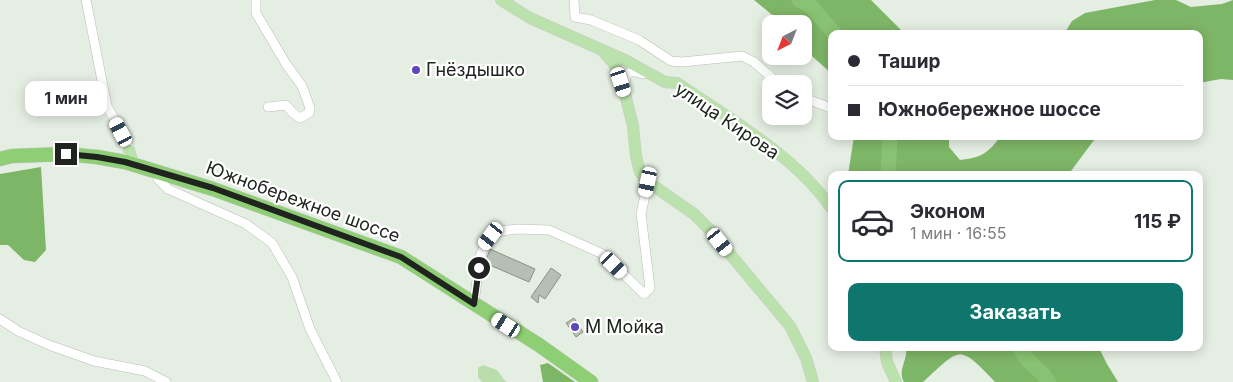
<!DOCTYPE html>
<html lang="ru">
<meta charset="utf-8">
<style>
body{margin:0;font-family:Inter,sans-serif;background:#f7f7f7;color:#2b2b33;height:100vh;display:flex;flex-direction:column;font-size:19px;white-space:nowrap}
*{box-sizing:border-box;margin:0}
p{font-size:16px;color:#7c7c81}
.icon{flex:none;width:28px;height:28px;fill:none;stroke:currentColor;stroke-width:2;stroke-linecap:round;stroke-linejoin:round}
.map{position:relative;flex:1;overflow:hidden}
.drawer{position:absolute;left:828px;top:171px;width:375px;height:180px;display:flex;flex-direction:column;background:#fff;border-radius:10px;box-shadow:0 2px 12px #0003}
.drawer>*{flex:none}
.banner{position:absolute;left:828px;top:30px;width:375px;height:110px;border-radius:10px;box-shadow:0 2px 12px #0003;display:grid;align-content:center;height:110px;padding:0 20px;background:#fff}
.needle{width:32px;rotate:222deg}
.controls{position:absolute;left:762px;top:15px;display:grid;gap:10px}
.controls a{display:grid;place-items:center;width:50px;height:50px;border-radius:10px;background:#fff;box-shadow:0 2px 12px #0003;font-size:25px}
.end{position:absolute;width:22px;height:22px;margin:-11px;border:6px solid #20241f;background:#fff;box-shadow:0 0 0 2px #fff}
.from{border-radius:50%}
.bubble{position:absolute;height:35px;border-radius:10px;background:#fff;box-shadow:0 2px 12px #0003;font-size:16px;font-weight:700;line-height:35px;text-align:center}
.car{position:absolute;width:15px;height:30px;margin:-15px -8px;border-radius:6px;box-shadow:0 0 4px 1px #0007;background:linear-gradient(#fff 24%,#345 0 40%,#fff 0 76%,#345 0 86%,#fff 0)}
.banner b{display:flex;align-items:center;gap:18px;height:48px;font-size:19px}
.banner b+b{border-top:1px solid #e1e1e2}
.banner i{width:12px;height:12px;background:#2b2b33}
ul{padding:9px 0 0;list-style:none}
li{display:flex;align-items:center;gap:15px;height:82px;margin:0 10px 8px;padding:0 10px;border:2px solid transparent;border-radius:10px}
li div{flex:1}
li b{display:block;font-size:19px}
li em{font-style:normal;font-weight:700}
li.selected{border-color:#0f766e}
li>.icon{width:45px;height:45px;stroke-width:1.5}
.primary-button{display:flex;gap:10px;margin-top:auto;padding:10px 20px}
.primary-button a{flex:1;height:58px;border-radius:10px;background:#0f766e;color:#fff;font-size:20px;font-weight:700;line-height:58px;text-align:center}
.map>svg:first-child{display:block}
.green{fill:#baddac}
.forest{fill:#7eb667}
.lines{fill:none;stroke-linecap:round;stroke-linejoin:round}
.river{stroke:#89c272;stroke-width:15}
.building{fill:#b6bfb3;stroke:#8a9287}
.minor-casing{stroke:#b7bfb3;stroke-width:10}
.major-casing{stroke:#c9cac9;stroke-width:12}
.highway-casing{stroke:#c9cac9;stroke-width:15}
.minor{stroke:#fff;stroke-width:9}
.major{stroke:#bbe2ac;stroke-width:11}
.highway{stroke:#8ece74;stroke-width:14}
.route{stroke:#20241f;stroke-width:6}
.poi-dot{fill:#5e45bd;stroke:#fff;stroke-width:2}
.labels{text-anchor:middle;stroke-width:4.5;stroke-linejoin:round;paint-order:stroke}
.poi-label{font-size:18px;fill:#20241f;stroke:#fff;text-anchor:start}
.street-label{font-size:18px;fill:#20241f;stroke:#fff}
</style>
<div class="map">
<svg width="1233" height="382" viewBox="0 0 1233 382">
<rect width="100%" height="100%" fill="#e5eee2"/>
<path class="green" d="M 483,365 L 497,370 L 506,382 L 482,382 L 478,377 L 478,368 Z"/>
<g class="forest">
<path d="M 754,0 L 871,0 L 905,34 L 831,34 L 831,73 L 804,49 L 804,24 L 783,24 Z"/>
<path d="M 1155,0 L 1176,0 L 1191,7 L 1222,4 L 1233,0 L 1233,80 L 1221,79 L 1199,83 L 1199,34 L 1064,34 L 1072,21 L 1085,13 Z"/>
<path d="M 854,136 L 949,136 L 949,147 L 960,160 C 981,158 988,153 1001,136 L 1097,136 L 1071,171 L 1063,175 L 848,175 Z"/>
<path d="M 41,167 L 46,250 L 35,262 L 24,260 L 8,245 L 0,245 L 0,174 Z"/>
<path d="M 906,348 L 1099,348 L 1107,364 L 1118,382 L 995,382 C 958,343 961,348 923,382 L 904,382 C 897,371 908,360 906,348 Z"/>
<path d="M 548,363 L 575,382 L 543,382 L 540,365 Z"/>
</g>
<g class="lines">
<g class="river">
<path d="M 799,0 L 811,6 L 835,34"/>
<path d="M 888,175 L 890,136"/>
<path d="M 1020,348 C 1024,361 1041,369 1049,382"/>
</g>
</g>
<g class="building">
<path d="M 490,249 L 535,269 L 529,282 L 485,263 Z"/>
<path d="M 551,268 L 561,275 L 545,299 L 539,295 L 538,303 L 531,297 Z"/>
<path d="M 574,318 L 583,332 L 576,337 L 566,323 Z"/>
</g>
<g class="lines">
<g class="minor-casing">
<g id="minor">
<path d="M 86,0 L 107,106 L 128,145 L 129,150 L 128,154"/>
<path d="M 256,0 L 256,13 L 286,64 L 302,86 L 310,108 L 309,113 L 300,118 L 293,113 L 286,105 L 268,107"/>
<path d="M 574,0 L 575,17 L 591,20 L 639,40 L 671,61 L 682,62 L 742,56 L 754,62 L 779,84"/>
<path d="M 625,87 C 625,72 629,69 643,74"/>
<path d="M 804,98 L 831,108"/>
<path d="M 158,179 L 168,189 L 246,224 L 272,243 L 292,277 L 310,329 L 337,382"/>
<path d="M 474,304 L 480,256 L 485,245 L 491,236 L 501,231 L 517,229 L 549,230 L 603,254 L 644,294 L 650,288 L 641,214 L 648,182"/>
<path d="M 0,319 L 18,331 L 49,345 L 94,361 L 145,371 L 166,382"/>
</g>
</g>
<g class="major-casing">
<g id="major">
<path d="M 501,0 L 530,18 L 625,60 L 665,82 L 677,83 C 727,117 797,157 831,208"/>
<path d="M 602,50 L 615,65 L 626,98 L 633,126 L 636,156 L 640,172 L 648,182 L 694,214 L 710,230 L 790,326 L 806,358 L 813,382"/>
<path d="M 129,150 L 133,164"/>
<path d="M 885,348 L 887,362 L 896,382"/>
</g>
</g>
<g class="highway-casing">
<path id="highway" d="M 0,159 L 12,156 L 66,154 L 97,157 L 125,162 L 213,189 L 401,257 L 539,345 L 591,382"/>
</g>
<use href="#minor" class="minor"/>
<use href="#major" class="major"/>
<use href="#highway" class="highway"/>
</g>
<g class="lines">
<path class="route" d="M 66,154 L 97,157 L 125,162 L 213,188 L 401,257 L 474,304 L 479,268"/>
</g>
<g class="poi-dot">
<circle cx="416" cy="70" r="5"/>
<circle cx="575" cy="327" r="5"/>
</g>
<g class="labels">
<g class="poi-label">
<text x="426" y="76">Гнёздышко</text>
<text x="585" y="333">М Мойка</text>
</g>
<g class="street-label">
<text transform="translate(727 121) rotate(34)" y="6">улица Кирова</text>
<text transform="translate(303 202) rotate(20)" y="6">Южнобережное шоссе</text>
</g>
</g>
</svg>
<div class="controls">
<a><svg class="needle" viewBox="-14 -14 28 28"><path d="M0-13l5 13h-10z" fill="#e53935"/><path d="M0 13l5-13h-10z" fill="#7c7c81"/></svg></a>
<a><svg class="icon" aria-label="layers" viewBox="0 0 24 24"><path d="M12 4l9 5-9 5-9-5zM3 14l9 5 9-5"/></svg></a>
</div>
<i class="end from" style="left:479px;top:268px"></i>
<i class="end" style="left:66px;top:154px"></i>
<div class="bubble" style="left:25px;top:81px;width:82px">1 мин</div>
<i class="car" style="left:621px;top:82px;rotate:162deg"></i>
<i class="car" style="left:121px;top:132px;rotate:332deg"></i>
<i class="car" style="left:648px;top:182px;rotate:192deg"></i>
<i class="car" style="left:491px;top:236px;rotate:217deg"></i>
<i class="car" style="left:720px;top:242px;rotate:141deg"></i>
<i class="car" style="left:614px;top:265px;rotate:135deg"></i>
<i class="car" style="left:506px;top:325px;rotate:303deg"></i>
<div class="banner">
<b><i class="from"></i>Ташир</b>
<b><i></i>Южнобережное шоссе</b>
</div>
<section class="drawer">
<ul>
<li class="selected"><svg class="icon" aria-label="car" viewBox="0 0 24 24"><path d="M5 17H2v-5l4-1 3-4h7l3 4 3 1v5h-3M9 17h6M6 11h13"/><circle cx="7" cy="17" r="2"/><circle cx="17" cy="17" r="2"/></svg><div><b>Эконом</b><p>1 мин · 16:55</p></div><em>115 ₽</em></li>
</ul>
<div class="primary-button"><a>Заказать</a></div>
</section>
</div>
